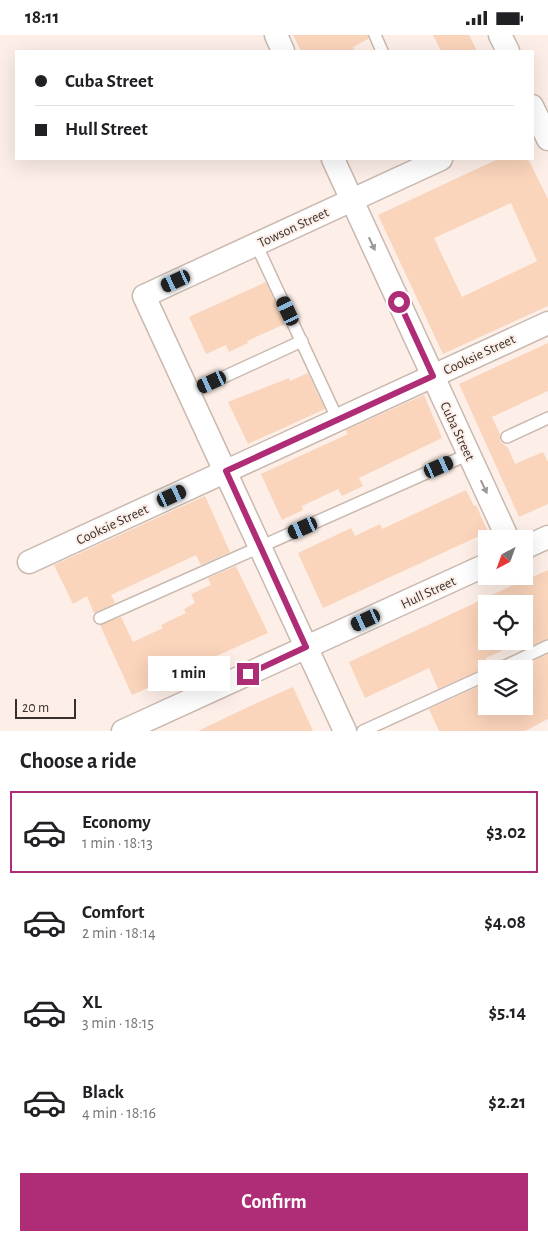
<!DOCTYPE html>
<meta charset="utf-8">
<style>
body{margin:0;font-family:"Alegreya Sans",sans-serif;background:#f2f2f2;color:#202124;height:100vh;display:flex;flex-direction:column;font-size:19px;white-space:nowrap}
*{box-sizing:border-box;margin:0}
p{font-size:16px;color:#757577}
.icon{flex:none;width:28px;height:28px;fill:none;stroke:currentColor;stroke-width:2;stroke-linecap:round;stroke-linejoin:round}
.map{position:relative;height:696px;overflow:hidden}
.sheet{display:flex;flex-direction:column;background:#fff;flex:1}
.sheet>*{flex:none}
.banner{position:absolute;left:15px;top:15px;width:519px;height:110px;border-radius:0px;box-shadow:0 5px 20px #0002;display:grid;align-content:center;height:110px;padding:0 20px;background:#fff}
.needle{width:32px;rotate:221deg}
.controls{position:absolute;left:478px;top:495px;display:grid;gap:10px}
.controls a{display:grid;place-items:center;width:55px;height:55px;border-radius:0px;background:#fff;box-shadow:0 5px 20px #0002;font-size:25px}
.scale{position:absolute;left:15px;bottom:12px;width:61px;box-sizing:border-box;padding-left:5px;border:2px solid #37312d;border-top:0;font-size:14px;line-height:18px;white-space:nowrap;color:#37312d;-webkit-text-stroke:4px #fdefe7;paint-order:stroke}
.end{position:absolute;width:22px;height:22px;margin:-11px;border:6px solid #af2c76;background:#fff;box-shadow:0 0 0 2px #fff}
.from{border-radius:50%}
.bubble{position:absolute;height:35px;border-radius:0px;background:#fff;box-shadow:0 5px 20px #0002;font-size:16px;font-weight:600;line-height:35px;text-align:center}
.car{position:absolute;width:15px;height:30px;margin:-15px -8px;border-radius:6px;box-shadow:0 0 4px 1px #0007;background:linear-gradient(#222 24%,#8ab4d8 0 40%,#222 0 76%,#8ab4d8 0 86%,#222 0)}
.banner b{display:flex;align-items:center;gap:18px;height:48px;font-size:19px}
.banner b+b{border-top:1px solid #e0e0e0}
.banner i{width:12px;height:12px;background:#202124}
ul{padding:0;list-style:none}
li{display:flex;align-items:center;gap:15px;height:82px;margin:0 10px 8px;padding:0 10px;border:2px solid transparent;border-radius:0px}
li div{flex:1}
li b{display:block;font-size:19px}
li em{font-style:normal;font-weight:600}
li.selected{border-color:#af2c76}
li>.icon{width:45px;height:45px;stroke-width:1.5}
h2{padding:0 20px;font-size:22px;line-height:60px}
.primary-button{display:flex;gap:10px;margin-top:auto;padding:10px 20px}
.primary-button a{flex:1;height:58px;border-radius:0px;background:#af2c76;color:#fff;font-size:20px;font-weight:600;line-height:58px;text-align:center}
.status{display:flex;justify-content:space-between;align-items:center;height:35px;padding:0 25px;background:#fff;direction:ltr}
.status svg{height:14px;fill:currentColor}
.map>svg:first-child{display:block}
.building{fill:#fad4bb;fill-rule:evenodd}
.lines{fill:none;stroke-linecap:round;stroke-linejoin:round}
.lane-casing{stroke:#c9b9af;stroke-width:14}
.street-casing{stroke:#c9b9af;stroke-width:25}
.lane{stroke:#fff;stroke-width:11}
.street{stroke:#fff;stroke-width:22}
.oneway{fill:#9b9896}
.route{stroke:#af2c76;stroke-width:6}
.labels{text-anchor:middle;stroke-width:4;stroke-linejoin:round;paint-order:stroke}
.street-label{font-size:14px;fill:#37312d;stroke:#fdefe7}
</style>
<div class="status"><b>18:11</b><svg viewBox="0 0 49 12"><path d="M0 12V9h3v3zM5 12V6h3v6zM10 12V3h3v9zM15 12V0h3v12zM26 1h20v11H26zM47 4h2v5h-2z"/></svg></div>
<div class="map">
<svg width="548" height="696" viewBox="0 0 548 696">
<rect width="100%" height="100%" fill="#fdefe7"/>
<g class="building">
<path d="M 293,0 L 368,0 L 368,4 L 353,12 L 355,16 L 301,16 Z"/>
<path d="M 433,0 L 469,0 L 477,16 L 441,16 Z"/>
<path d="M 498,124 L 528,124 L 548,164 L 548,271 L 443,319 L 378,180 ZM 511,168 L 537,226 L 462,262 L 434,203 Z"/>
<path d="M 266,247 L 285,289 L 247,306 L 248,308 L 229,317 L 226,310 L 206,319 L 189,282 Z"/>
<path d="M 548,308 L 548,356 L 492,382 L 500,399 L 500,406 L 508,413 L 515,429 L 543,417 L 548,427 L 548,469 L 519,482 L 459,349 Z"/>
<path d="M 308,338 L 325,374 L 248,409 L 228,367 L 289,343 L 290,346 Z"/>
<path d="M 424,360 L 442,403 L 359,443 L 363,451 L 342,461 L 338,454 L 302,471 L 303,475 L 282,485 L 261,439 L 348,399 L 346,395 Z"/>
<path d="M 466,455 L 474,471 L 476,470 L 488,497 L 323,573 L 298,518 L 351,493 L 355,501 L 380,489 L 382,494 Z"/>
<path d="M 205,461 L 230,517 L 201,530 L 196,520 L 111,560 L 115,568 L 94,578 L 87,561 L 73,569 L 54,530 Z"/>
<path d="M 236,531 L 268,598 L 183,636 L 166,648 L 164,647 L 152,651 L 132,660 L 100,590 L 121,582 L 133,607 L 163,593 L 161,590 L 186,578 L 184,574 L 195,568 L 191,559 L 211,550 L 208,543 Z"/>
<path d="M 548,535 L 548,604 L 524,614 L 524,569 L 486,569 L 486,606 L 523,606 L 486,623 L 486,633 L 438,654 L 429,633 L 365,663 L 349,627 L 513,550 L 513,551 Z"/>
<path d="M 548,619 L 548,684 L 525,696 L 439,696 L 429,674 L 486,648 L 486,671 L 524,671 L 524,631 Z"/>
<path d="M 293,652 L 313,696 L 198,696 L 248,672 Z"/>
</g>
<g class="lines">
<g class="lane-casing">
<g id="lane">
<path d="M 375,0 L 382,16"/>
<path d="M 256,209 L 338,385"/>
<path d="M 189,358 L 302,306"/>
<path d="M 507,402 L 548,383"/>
<path d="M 100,583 L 469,419"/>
<path d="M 499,634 L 548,611"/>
<path d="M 363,696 L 486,640"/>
</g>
</g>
<g class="street-casing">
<g id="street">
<path d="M 276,0 L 283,16"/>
<path d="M 500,0 L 508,16"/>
<path d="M 532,71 L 548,104"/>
<path d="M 333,124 L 508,504"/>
<path d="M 524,513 L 548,502"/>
<path d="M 29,527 L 548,288"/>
<path d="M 123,696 L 486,530"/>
<path d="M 345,696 L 144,261 L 441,124"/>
</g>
</g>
<use href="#lane" class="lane"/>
<use href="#street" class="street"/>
</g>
<defs><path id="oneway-solid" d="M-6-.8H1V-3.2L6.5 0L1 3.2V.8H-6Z" transform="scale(1.25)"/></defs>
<g class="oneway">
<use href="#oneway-solid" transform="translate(372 209) rotate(65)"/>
<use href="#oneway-solid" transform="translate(484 452) rotate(65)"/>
</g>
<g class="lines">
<path class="route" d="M 248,639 L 306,612 L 226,436 L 433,341 L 399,267"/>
</g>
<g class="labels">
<g class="street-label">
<text transform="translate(293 192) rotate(-25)" y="5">Towson Street</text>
<text transform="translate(479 319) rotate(-25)" y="5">Cooksie Street</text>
<text transform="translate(458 396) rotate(65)" y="5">Cuba Street</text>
<text transform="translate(112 489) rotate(-25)" y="5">Cooksie Street</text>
<text transform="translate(428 557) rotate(-25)" y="5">Hull Street</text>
</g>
</g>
</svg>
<div class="controls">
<a><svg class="needle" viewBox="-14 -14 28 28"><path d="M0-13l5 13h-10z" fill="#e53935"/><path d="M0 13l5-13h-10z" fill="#757577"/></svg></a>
<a><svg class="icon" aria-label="locate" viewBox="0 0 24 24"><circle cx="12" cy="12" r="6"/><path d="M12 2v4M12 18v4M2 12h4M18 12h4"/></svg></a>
<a><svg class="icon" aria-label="layers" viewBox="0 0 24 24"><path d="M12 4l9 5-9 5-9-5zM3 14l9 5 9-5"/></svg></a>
</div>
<div class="scale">20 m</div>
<i class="end from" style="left:399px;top:267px"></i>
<i class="end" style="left:248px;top:639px"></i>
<div class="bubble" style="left:148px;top:621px;width:82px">1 min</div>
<i class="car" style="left:176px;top:246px;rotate:245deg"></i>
<i class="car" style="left:288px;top:276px;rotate:335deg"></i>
<i class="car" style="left:212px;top:347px;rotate:245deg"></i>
<i class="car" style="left:439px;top:432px;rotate:66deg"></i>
<i class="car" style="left:172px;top:461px;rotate:65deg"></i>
<i class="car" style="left:303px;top:493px;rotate:246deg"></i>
<i class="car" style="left:366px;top:585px;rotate:245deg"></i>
<div class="banner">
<b><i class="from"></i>Cuba Street</b>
<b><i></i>Hull Street</b>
</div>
</div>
<section class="sheet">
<h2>Choose a ride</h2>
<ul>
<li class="selected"><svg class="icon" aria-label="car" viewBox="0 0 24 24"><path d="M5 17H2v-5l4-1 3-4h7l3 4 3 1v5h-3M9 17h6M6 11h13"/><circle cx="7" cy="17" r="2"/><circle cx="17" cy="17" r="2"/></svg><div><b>Economy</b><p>1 min · 18:13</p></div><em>$3.02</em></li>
<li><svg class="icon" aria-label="car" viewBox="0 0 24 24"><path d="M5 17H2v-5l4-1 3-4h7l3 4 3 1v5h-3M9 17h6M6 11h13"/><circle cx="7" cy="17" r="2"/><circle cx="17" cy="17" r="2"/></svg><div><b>Comfort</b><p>2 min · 18:14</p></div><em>$4.08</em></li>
<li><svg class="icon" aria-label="car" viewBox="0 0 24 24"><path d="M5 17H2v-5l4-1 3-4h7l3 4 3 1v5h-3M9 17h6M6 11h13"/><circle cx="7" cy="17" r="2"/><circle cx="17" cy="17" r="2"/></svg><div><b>XL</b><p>3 min · 18:15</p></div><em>$5.14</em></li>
<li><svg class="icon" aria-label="car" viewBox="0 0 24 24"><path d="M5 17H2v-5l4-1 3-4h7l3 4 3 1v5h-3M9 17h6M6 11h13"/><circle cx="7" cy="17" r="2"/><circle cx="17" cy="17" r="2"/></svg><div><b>Black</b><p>4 min · 18:16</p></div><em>$2.21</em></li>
</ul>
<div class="primary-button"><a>Confirm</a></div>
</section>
